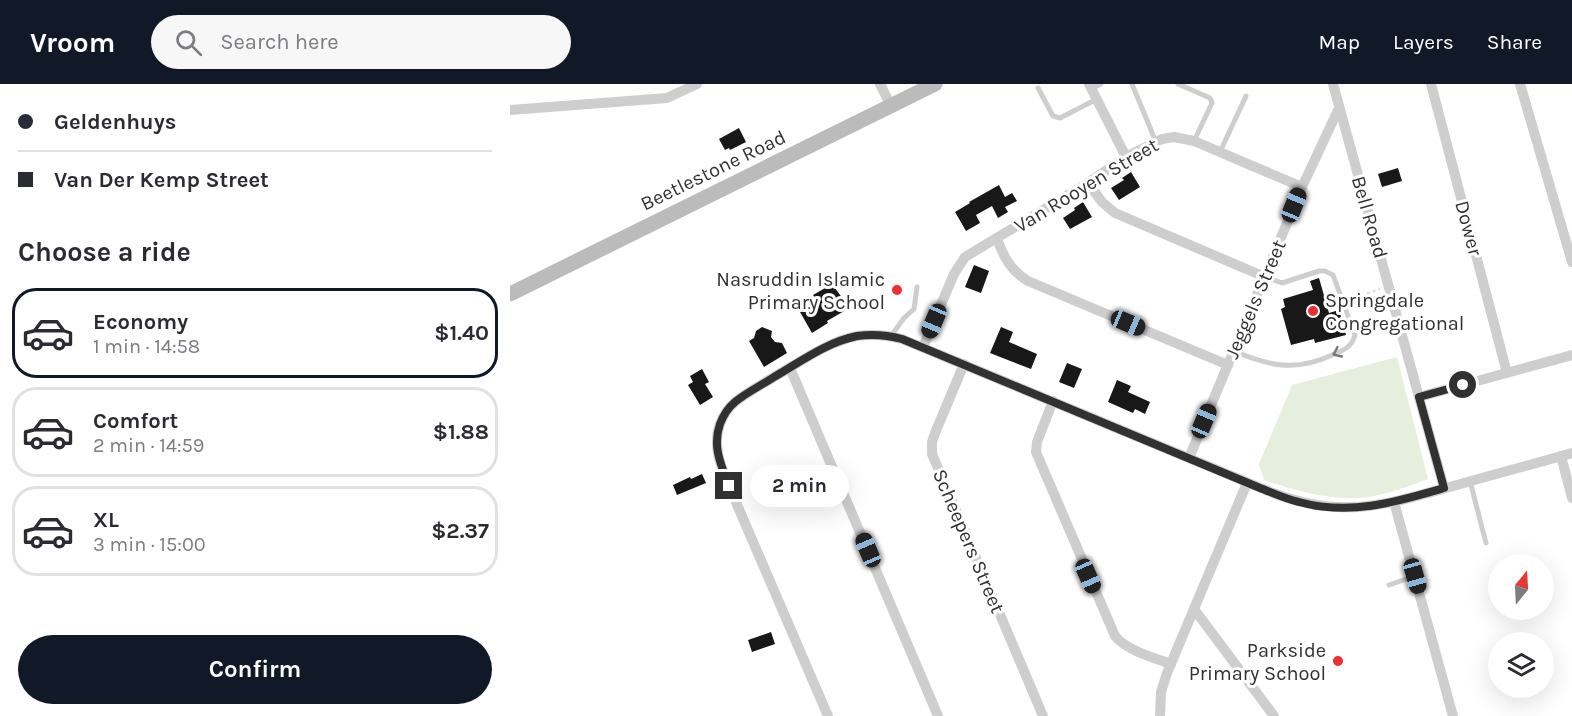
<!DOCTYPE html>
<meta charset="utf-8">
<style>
body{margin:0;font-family:Karla,sans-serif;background:#f7f7f7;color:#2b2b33;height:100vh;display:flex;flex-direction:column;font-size:22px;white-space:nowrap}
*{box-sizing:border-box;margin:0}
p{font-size:20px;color:#7c7c81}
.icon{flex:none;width:33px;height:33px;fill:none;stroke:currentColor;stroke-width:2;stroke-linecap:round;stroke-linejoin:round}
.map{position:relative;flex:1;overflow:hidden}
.panel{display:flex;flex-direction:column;background:#fff;width:510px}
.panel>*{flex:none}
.top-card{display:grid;align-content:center;height:132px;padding:0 18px;background:#fff}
.needle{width:39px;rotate:18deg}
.controls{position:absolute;left:978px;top:470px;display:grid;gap:12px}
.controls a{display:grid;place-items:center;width:66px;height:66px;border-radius:50%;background:#fff;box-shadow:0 6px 24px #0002;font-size:30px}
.end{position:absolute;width:27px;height:27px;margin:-14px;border:8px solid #313131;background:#fff;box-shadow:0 0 0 3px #fff}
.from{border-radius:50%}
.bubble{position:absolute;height:42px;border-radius:21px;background:#fff;box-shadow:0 6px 24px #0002;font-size:20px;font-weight:700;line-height:42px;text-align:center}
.car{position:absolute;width:18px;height:36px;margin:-18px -9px;border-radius:8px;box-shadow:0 0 4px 2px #0007;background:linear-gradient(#222 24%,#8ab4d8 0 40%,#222 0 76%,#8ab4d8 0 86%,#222 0)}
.top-card b{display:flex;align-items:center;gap:21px;height:57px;font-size:22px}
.top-card b+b{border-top:2px solid #e1e1e2}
.top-card i{width:15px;height:15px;background:#2b2b33}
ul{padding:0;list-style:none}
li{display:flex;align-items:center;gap:18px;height:90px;margin:0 12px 9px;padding:0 6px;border:3px solid #e1e1e2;border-radius:24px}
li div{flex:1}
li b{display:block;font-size:22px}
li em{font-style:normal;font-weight:700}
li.active{border-color:#111827}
li>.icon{width:54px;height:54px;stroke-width:1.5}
h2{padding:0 18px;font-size:27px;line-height:72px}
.primary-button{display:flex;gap:12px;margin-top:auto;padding:12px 18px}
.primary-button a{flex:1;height:69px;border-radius:36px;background:#111827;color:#fff;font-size:24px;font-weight:700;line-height:69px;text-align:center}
header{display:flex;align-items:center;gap:36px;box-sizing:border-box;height:84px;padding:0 30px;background:#111827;color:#fff}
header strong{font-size:28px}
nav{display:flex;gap:33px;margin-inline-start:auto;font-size:21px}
.search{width:420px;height:54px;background:#f7f7f7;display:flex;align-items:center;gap:15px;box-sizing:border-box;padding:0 21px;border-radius:33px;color:#7c7c81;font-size:22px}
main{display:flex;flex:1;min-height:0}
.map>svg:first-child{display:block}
.green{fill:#e6eede}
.building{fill:#181818}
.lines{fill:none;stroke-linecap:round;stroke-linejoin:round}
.path{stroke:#cecece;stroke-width:1.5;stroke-dasharray:3 3;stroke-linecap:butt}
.lane{stroke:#cecece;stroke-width:5}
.street{stroke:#cecece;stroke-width:10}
.secondary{stroke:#bbb;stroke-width:15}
.oneway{stroke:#787878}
.route{stroke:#313131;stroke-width:8}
.poi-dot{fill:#ed2d30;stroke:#fff;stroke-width:2}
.labels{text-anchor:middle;stroke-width:6;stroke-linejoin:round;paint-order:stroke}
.street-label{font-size:20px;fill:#313131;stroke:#fff}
.poi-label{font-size:20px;fill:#313131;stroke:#fff;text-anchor:end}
</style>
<header>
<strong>Vroom</strong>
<div class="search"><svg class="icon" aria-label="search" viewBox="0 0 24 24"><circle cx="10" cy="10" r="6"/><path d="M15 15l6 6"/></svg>Search here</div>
<nav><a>Map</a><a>Layers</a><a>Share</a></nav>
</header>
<main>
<section class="panel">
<div class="top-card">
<b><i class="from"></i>Geldenhuys</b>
<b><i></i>Van Der Kemp Street</b>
</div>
<h2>Choose a ride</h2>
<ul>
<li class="active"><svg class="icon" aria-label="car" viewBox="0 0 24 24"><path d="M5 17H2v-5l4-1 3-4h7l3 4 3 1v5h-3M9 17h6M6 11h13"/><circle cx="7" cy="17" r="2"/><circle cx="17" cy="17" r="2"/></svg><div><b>Economy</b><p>1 min · 14:58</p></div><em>$1.40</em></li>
<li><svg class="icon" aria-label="car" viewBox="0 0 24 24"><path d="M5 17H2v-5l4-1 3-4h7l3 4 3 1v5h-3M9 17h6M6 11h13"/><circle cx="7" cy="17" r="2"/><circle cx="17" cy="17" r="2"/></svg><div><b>Comfort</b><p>2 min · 14:59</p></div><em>$1.88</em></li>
<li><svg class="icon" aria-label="car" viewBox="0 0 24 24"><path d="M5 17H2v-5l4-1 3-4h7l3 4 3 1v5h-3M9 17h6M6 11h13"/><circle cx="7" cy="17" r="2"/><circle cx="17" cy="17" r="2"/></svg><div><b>XL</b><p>3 min · 15:00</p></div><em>$2.37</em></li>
</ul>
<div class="primary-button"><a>Confirm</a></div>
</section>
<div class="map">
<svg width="1062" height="632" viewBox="0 0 1062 632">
<rect width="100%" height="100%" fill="#fff"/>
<path class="green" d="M 887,273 L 918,395 C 902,401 886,407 869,411 C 831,420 790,408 754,396 L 749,380 L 782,301 Z"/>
<g class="building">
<path d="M 229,44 L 236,58 L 220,66 L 219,64 L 215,66 L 209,55 Z"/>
<path d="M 888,84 L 892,97 L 872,103 L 868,90 Z"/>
<path d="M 621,88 L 630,103 L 609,116 L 601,104 L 614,96 L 612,94 Z"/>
<path d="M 489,101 L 495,113 L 502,109 L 507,117 L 495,123 L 498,128 L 488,134 L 482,122 L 466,131 L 470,139 L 456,147 L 445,128 L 460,119 L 459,118 Z"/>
<path d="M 573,118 L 582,133 L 560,145 L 553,134 L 565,126 L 564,124 Z"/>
<path d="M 464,181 L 479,187 L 471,209 L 455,203 Z"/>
<path d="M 809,194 L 819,229 L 829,226 L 836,251 L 805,259 L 804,255 L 781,261 L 771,225 L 775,223 L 773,215 L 803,206 L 800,197 Z"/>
<path d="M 322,200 L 336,219 L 333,221 L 336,226 L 317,237 L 318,239 L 302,249 L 290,228 L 308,218 L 303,211 Z"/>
<path d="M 252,243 L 262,247 L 261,253 L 265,258 L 272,259 L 277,269 L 254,283 L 239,257 L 244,254 L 246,247 Z"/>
<path d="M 491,243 L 503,248 L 499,258 L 527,270 L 521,285 L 480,269 Z"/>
<path d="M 557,279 L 572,285 L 564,304 L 549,298 Z"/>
<path d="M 192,285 L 199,298 L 195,300 L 203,313 L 190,321 L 178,301 L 183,298 L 180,292 Z"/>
<path d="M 607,296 L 621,302 L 618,308 L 640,318 L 635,330 L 625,325 L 623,329 L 598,318 Z"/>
<path d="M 192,390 L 196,399 L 167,411 L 163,401 L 180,393 L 181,395 Z"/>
<path d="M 261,548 L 265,560 L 242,568 L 238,556 Z"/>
</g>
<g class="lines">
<path class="path" d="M 840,215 L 870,205"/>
<g class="lane">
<path d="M 622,0 L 646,58"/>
<path d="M 668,0 L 700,14 L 702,19 L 684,57"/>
<path d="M 528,4 L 543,32 L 550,34 L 587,15"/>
<path d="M 581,5 L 591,0"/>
<path d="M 710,68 L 736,12"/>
<path d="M 381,252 L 394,234 L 404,225 L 407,203"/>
<path d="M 724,267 C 759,282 786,288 822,271 C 834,266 842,263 845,251 L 823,191 L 815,187 L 809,187 L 772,199 L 755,193"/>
<path d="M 960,397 L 976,459"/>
<path d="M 879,501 L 905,492"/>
</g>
<g class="street">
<path d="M 370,0 L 381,22"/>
<path d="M 579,0 L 616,73"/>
<path d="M 823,0 L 934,404"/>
<path d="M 921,0 L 997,289"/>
<path d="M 1010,0 L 1062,178"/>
<path d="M 0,26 L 157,14 L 187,0"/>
<path d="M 578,99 L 592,118 L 605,129 L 755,193"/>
<path d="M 487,155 C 494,173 500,186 518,197 L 718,281"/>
<path d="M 413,263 L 444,190 L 455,173 L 578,99 L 616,73 L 652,55 L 664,53 L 684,57 L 792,103"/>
<path d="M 454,280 L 425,349 L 422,358 L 422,370 L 533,632"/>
<path d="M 280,284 L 428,632"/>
<path d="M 909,313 L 1062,271"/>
<path d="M 543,317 L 527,358 L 526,368 L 605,552 C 616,566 644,574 661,580"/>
<path d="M 1051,372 L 1062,414"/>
<path d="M 679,374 L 792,103 L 829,24"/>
<path d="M 884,418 L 943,632"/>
<path d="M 684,525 L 764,632"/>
<path d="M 318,632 L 219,402 C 211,382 202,362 210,340 C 213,332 219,323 225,318 C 237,308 251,301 264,293 C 290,278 317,258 347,252 C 362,250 377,251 392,255 L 763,409 C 836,436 876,420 947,401 C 985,390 1024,380 1062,369"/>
<path d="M 650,632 L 651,608 L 657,589 L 737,399"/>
</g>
<path class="secondary" d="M 0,210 L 425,0"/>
</g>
<defs><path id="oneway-chevron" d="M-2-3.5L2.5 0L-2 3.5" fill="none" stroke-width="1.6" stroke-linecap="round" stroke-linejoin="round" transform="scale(1.5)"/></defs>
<use class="oneway" href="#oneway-chevron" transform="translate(827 269) rotate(155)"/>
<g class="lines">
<path class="route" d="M 219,402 C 211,381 202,362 210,340 C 213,332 219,323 225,318 C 237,308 252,301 264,293 C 290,278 317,258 347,252 C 362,250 377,251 392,255 L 750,404 C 763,409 776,415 789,418 C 840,432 886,418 934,404 L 909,313 L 953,301"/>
</g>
<g class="poi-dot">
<circle cx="387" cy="206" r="6"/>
<circle cx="803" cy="227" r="6"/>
<circle cx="828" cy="577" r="6"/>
</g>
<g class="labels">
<g class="street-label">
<text transform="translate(203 86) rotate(-26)" y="7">Beetlestone Road</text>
<text transform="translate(576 101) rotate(-31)" y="7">Van Rooyen Street</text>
<text transform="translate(860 133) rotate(74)" y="7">Bell Road</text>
<text transform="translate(959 144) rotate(75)" y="7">Dower</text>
<text transform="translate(745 215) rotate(-67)" y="7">Jeggels Street</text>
<text transform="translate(459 457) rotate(67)" y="7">Scheepers Street</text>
</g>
<g class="poi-label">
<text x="375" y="202">Nasruddin Islamic<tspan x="375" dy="23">Primary School</tspan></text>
<text x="815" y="223" text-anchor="start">Springdale<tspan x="815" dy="23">Congregational</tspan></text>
<text x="816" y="573">Parkside<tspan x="816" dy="23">Primary School</tspan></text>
</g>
</g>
</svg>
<div class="controls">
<a><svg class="needle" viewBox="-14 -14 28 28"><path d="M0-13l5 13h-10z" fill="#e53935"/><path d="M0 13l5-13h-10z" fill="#7c7c81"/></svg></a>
<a><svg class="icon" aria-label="layers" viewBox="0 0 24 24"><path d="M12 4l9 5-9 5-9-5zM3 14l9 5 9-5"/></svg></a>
</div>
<i class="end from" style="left:953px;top:301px"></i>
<i class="end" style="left:219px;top:402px"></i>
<div class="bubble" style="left:240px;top:381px;width:99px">2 min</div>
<i class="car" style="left:784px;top:121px;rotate:22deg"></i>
<i class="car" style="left:424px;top:237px;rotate:203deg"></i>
<i class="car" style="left:618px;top:239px;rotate:113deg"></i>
<i class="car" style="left:694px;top:337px;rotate:23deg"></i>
<i class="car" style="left:358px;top:466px;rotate:337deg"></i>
<i class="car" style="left:578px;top:492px;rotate:156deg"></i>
<i class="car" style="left:905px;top:492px;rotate:164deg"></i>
</div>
</main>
